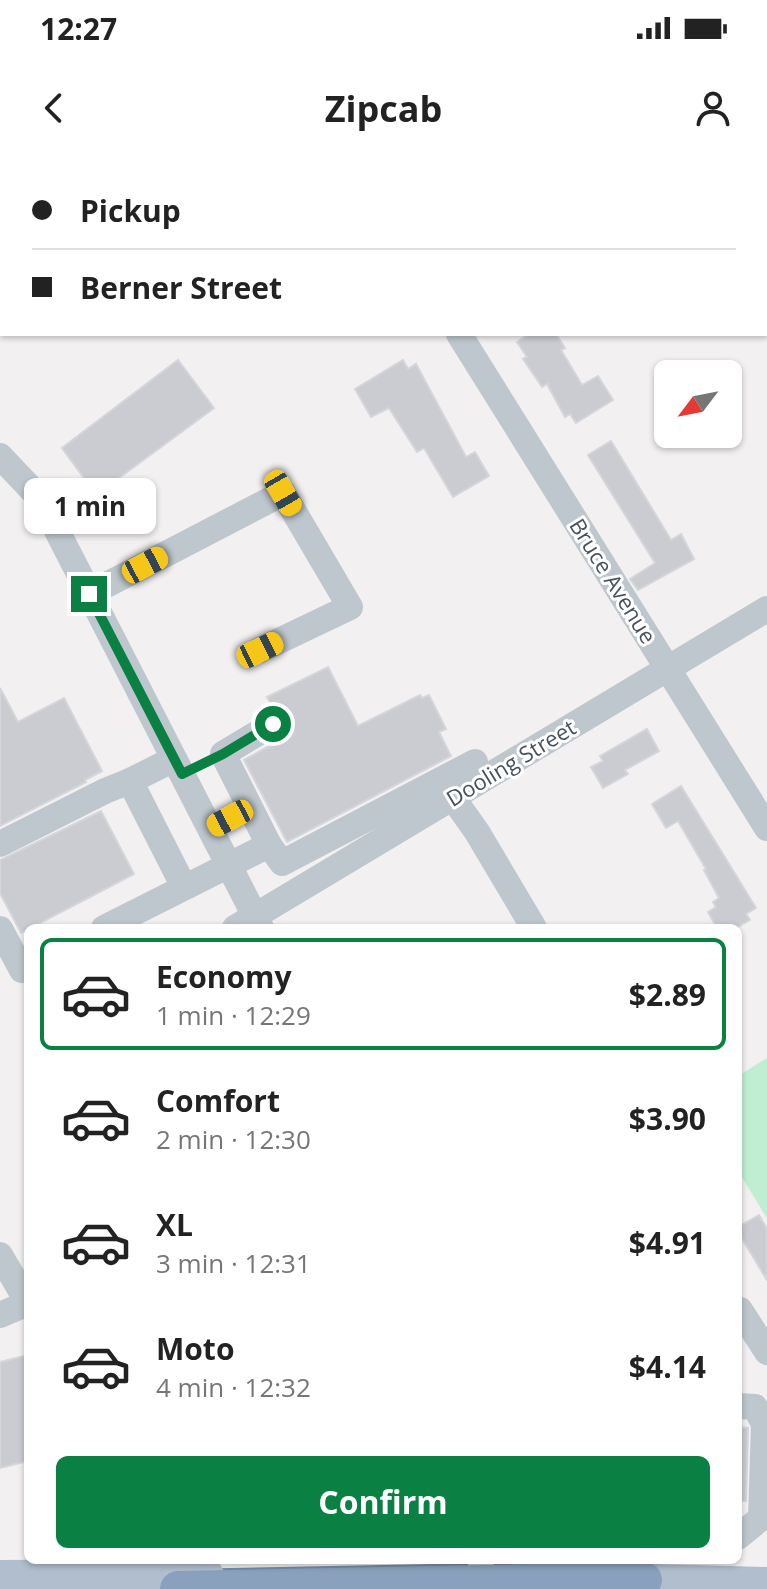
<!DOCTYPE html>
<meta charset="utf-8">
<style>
body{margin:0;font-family:"Open Sans",sans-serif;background:#f2f2f2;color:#222;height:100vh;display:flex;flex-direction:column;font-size:30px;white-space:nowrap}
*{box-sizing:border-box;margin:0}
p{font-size:26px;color:#767676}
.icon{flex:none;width:44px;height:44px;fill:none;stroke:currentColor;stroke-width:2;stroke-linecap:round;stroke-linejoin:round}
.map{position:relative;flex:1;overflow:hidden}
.details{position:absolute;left:24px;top:764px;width:718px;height:640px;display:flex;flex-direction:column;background:#fff;border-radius:12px;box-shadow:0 2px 6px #0004}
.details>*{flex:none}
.guide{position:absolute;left:0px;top:0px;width:768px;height:176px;box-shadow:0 2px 6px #0004;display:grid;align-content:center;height:176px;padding:0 32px;background:#fff}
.needle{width:52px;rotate:238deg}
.controls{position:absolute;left:654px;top:200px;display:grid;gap:16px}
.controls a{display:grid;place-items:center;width:88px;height:88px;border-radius:12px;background:#fff;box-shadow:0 2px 6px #0004;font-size:40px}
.end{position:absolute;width:36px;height:36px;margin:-18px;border:10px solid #0b8043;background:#fff;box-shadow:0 0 0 4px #fff}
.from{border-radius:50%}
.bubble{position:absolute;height:56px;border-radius:12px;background:#fff;box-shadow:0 2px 6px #0004;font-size:26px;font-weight:700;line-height:56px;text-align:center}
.car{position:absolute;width:24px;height:48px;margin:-24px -12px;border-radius:10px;box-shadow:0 0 6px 2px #0007;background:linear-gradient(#f5c518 24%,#345 0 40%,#f5c518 0 76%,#345 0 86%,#f5c518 0)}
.guide b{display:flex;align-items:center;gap:28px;height:76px;font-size:30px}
.guide b+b{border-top:2px solid #e0e0e0}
.guide i{width:20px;height:20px;background:#222}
ul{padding:14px 0 0;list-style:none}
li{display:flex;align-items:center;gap:24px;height:112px;margin:0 16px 12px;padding:0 16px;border:4px solid transparent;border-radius:12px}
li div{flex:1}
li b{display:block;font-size:30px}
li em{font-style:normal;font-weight:700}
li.selected{border-color:#0b8043}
li>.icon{width:72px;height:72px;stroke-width:1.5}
.cta{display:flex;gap:16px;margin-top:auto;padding:16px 32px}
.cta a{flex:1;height:92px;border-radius:12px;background:#0b8043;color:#fff;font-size:32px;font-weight:700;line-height:92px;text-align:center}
.status{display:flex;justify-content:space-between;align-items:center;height:56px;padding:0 40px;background:#fff;direction:ltr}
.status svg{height:22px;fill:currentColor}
header{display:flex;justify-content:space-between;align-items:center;height:104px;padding:0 32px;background:#fff;font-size:36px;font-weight:700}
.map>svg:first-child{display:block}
.green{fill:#c0eed3}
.building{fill:#caccd2;stroke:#d4d6db;stroke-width:2}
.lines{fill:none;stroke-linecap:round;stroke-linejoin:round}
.highway-casing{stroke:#758ca8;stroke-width:40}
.minor{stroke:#bec7ce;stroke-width:26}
.major{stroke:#b0becd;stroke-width:32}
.highway{stroke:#89a1bc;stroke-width:36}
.route{stroke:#0b8043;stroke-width:10}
.labels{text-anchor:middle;stroke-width:6;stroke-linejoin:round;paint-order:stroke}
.street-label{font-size:22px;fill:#48525c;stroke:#fff}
</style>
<div class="status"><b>12:27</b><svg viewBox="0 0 49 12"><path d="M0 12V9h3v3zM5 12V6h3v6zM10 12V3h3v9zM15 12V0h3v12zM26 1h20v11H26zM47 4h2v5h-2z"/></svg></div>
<header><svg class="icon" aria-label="back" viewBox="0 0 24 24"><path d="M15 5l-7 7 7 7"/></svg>Zipcab<svg class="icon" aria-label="person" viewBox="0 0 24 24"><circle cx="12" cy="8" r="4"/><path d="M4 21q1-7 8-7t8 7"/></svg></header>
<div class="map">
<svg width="767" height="1429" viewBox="0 0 767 1429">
<rect width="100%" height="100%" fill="#f2f0f0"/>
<path class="green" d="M 767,898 L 767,1058 L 738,1011 L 738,916 Z"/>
<g class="building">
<path d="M 529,174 L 556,174 L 565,188 L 561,190 L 582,225 L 598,216 L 613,240 L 576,263 L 570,254 L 565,257 L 547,224 L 542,227 L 523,199 L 527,197 L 517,182 Z"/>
<path d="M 178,200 L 214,248 L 119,318 L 130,333 L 109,344 L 96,326 L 92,329 L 62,288 Z"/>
<path d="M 403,200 L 408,209 L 416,204 L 466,297 L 475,292 L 489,316 L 453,337 L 424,288 L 417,292 L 389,248 L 371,257 L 355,229 Z"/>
<path d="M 611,281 L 671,380 L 681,374 L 694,399 L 638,430 L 630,419 L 655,403 L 588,295 Z"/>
<path d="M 328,507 L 358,566 L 420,535 L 422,538 L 429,535 L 446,569 L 439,572 L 451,596 L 287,682 L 244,600 L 287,576 L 287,556 L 281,550 L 273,548 L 267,537 Z"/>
<path d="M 0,528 L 18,562 L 64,538 L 102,611 L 85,620 L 86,622 L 0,666 Z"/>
<path d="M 647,569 L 659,591 L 625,610 L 628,614 L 603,628 L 591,607 L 603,601 L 600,596 Z"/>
<path d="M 681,626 L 756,748 L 746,754 L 750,760 L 736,768 L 717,768 L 708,752 L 716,747 L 713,742 L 719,738 L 704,710 L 706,709 L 678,661 L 666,668 L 652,644 Z"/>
<path d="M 101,651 L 134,714 L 21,773 L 0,733 L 0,700 Z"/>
<path d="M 759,1055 L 767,1069 L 767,1120 L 738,1072 L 738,1067 Z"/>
<path d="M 28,1195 L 28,1301 L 0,1308 L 0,1202 Z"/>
<path d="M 738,1267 L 748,1268 L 746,1341 L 738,1341 Z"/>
</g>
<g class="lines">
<g class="highway-casing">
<path id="highway" d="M 178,1429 L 644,1420"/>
</g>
<g class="minor">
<path d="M 351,0 L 352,2"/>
<path d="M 459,174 L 767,668"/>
<path d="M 0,296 L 34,332 L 52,361 L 261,768"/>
<path d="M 89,434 L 283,333 L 350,447 L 260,490"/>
<path d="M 174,599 L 130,621 L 184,727"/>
<path d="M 453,638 L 477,672 L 534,768"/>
<path d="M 0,684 L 105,631 L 130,621"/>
<path d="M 269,685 L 282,703 L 475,602"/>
<path d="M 104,768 L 269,685 L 223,594 L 273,564"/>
<path d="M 235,768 L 767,449"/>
<path d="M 0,769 L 22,810 L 28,807"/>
<path d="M 0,1095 L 28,1143"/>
<path d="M 740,1150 L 767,1192"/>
<path d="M 0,1155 L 28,1143"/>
<path d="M 738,1246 L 755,1247 L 764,1264 L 761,1358 L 738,1377"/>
<path d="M 481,1416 L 481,1400"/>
</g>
<g class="major">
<path d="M 0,1416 L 208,1415"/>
<path d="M 618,1419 L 767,1423"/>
</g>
<use href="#highway" class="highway"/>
</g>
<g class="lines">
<path class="route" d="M 89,434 L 182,614 L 223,594 L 273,564"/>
</g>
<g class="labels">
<g class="street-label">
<text transform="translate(613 421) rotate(58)" y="8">Bruce Avenue</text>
<text transform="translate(511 603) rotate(-31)" y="8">Dooling Street</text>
</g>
</g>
</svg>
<div class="controls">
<a><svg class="needle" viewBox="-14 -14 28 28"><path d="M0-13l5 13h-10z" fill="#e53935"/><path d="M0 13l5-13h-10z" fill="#767676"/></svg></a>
</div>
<i class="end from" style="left:273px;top:564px"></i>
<i class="end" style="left:89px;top:434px"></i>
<div class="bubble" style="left:24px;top:318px;width:132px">1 min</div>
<i class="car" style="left:283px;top:333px;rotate:150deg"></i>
<i class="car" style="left:145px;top:405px;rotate:62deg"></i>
<i class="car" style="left:260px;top:490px;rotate:64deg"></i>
<i class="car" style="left:230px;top:658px;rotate:242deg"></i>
<div class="guide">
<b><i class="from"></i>Pickup</b>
<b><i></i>Berner Street</b>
</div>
<section class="details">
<ul>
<li class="selected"><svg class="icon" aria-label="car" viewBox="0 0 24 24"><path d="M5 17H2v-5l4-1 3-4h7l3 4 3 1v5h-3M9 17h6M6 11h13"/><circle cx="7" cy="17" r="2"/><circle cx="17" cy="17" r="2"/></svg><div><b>Economy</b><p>1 min · 12:29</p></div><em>$2.89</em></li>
<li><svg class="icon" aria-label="car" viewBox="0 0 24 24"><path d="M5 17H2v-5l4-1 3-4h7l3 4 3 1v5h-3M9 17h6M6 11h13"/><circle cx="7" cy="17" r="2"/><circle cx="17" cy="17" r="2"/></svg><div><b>Comfort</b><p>2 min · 12:30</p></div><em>$3.90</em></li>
<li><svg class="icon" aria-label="car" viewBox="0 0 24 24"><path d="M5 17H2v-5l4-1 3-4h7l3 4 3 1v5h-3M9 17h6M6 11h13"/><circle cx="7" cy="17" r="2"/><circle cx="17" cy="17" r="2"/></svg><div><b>XL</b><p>3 min · 12:31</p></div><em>$4.91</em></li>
<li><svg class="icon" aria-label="car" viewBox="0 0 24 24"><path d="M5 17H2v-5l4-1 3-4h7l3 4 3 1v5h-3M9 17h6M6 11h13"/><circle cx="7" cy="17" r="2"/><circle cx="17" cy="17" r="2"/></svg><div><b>Moto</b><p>4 min · 12:32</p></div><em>$4.14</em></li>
</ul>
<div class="cta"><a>Confirm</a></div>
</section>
</div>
